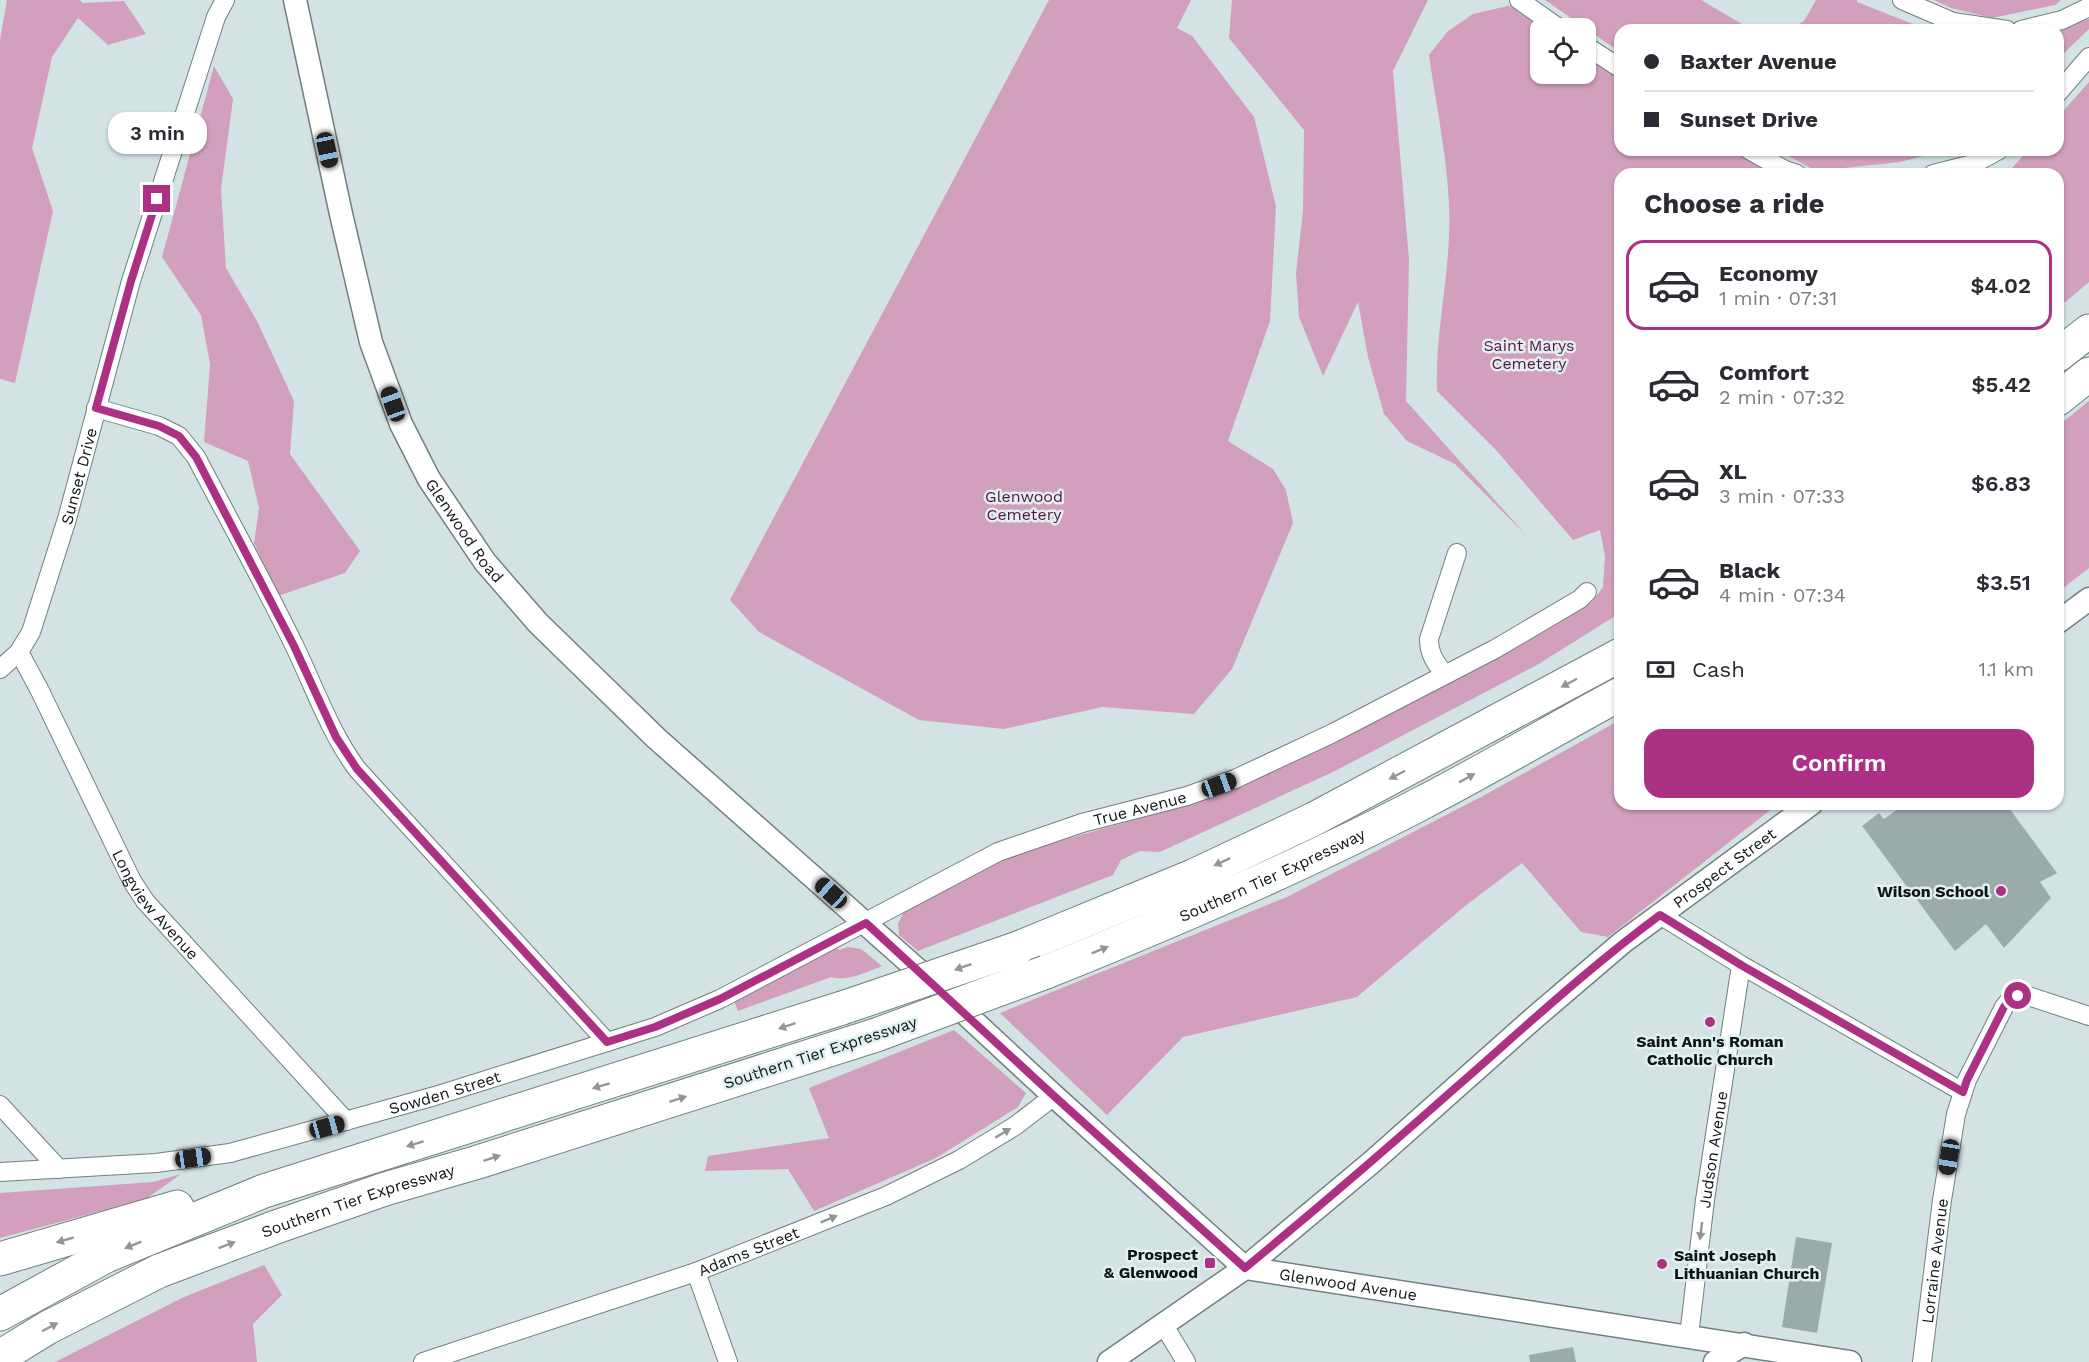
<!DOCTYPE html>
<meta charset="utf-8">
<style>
body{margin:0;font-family:"Work Sans",sans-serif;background:#f7f7f7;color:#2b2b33;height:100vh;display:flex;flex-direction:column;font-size:22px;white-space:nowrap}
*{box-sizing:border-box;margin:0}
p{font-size:20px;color:#7c7c81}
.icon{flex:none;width:33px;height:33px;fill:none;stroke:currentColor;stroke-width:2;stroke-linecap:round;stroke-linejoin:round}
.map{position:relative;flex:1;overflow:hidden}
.side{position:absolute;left:1614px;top:168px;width:450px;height:642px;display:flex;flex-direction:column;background:#fff;border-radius:18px;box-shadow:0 2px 4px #0004}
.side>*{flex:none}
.top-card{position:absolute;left:1614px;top:24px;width:450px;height:132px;border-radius:18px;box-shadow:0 2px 4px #0004;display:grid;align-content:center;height:132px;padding:0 30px;background:#fff}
.controls{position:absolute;left:1530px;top:18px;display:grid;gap:12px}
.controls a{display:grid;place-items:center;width:66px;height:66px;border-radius:12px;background:#fff;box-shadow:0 2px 4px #0004;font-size:30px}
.end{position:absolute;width:27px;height:27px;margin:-14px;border:8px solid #ac3185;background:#fff;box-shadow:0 0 0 3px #fff}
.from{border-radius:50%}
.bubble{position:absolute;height:42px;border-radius:18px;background:#fff;box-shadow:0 2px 4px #0004;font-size:20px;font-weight:600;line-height:42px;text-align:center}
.car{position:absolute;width:18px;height:36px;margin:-18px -9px;border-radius:8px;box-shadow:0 0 4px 2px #0007;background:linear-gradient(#222 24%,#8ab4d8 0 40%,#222 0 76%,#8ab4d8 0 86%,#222 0)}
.top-card b{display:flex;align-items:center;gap:21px;height:57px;font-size:22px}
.top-card b+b{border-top:2px solid #e1e1e2}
.top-card i{width:15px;height:15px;background:#2b2b33}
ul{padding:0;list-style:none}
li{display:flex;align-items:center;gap:18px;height:90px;margin:0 12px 9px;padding:0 18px;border:3px solid transparent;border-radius:18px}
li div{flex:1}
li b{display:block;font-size:22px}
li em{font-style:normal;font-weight:600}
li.active{border-color:#ac3185}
li>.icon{width:54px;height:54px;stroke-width:1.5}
h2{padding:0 30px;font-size:27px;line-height:72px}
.pay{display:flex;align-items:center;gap:15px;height:66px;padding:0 30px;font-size:22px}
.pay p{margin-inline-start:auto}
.action{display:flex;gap:12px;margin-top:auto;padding:12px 30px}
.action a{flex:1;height:69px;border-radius:18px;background:#ac3185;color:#fff;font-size:24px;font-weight:600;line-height:69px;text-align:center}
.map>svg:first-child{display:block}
.green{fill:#d29fbc}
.building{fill:#9babac}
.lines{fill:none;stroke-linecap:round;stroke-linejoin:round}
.minor-casing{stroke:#717f80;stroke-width:20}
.tertiary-casing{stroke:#717f80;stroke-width:25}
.motorway-casing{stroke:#717f80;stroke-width:35}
.minor{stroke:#fff;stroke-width:18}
.tertiary{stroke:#fff;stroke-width:22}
.motorway{stroke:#fff;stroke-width:33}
.motorway-bridge-casing{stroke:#717f80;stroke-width:35;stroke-linecap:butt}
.motorway-bridge{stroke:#fff;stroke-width:33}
.oneway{fill:#939696}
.route{stroke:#ac3185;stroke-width:8}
.poi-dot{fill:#ac3185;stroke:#e0f0f1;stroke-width:2}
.labels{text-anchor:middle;stroke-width:5;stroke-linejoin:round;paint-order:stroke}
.park-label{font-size:16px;fill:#5a1344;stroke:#e0f0f1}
.street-label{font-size:16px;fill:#0f1515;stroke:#e0f0f1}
.poi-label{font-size:16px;font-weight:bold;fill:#0f1515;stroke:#e0f0f1;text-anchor:end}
</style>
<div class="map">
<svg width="2089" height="1362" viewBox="0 0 2089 1362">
<rect width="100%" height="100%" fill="#d3e3e4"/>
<g class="green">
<path d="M 7,0 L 80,0 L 83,3 L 124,1 L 146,34 L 108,45 L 78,18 L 52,57 L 32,148 L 53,211 L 15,383 L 0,379 L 0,40 Z"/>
<path d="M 1049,0 L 1191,0 L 1177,28 L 1192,36 L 1254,117 L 1276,206 L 1270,321 L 1228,441 L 1273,469 L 1286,490 L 1293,523 L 1232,669 L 1194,714 L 1102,707 L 1004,729 L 919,720 L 759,632 L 730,600 Z"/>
<path d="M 1232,0 L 1428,0 L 1393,71 L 1409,260 L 1406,401 L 1527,536 L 1455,464 L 1407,441 L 1384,414 L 1368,357 L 1358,302 L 1323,376 L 1299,317 L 1296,273 L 1303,211 L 1304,130 L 1229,38 Z"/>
<path d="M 1545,0 L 1701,0 L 1752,30 L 1620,30 L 1620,52 Z"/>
<path d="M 1816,0 L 1857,0 L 1857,2 L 1928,30 L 1790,30 L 1804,21 Z"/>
<path d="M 1934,0 L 2061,0 L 2055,5 L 1992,18 L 1951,8 Z"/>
<path d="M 1512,5 L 1548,28 L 1540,28 L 1540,74 L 1586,74 L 1586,53 L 1620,75 L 1620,150 L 1737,150 L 1766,169 L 1763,174 L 1620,174 L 1620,613 L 1537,665 L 1335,771 L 1160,852 L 1140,851 L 1121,860 L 1113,875 L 918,951 L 899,935 L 898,924 L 904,911 L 1017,853 L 1169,810 L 1356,731 L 1592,602 L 1603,587 L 1605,556 L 1600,530 L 1573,540 L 1496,450 L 1437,391 C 1435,339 1447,288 1449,236 C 1452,177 1437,113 1429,55 L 1447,32 L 1473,14 Z"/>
<path d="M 2089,19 L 2089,29 L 2058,59 L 2058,30 L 2014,30 Z"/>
<path d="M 214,66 L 233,99 L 221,189 L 226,268 L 257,321 L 294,401 L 290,454 L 360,551 L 345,573 L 278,596 L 254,543 L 259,508 L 248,461 L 204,442 L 210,364 L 201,315 L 162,257 Z"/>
<path d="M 2089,82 L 2089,282 L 2058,308 L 2058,174 L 2007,174 L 2028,150 L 2058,150 L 2058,117 Z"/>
<path d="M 1777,150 L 1946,150 L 1900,162 L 1816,171 Z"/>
<path d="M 2089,401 L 2089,568 L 2058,592 L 2058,426 Z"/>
<path d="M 1620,720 L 1620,804 L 1778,804 L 1608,937 L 1581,932 L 1522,863 L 1465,906 L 1357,997 L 1183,1037 L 1107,1115 L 1000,1013 L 1287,897 L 1481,797 Z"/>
<path d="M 848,947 L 861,949 L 882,966 C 867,972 847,982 831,977 L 738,1011 L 734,1001 L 837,948 L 839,950 Z"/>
<path d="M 954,1030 L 1026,1093 L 1018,1107 L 936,1158 L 814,1211 L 788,1169 L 705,1171 L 708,1156 L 829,1138 L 809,1088 Z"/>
<path d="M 181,1174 L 146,1199 L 0,1238 L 0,1193 L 153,1182 Z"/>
<path d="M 264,1265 L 282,1295 L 253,1324 L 257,1362 L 55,1362 L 184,1297 Z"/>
</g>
<g class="building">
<path d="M 1905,804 L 2006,804 L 2057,873 L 2040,882 L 2051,898 L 2004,948 L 1986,924 L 1955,951 L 1862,826 L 1879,813 L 1884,819 Z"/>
<path d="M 1796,1237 L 1832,1243 L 1817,1333 L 1782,1327 Z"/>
<path d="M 1573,1347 L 1576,1362 L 1530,1362 L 1529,1355 Z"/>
</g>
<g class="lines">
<g class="minor-casing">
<g id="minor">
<path d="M 1519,0 L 1559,28"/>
<path d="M 1902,0 L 1953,22 L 2007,30"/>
<path d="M 2021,30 L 2062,20 L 2089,7"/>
<path d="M 1586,46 L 1620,68"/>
<path d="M 2058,93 L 2089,57"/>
<path d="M 1749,150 L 1785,170 L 1797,174"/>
<path d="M 1933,174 L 1973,164 L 1999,150"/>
<path d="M 96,408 L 159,426 L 179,436 L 196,457 C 229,520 264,583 295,647 C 315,689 330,732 357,769 L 607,1042"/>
<path id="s1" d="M 19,652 L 39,689 L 132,881 L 145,901 L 346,1121"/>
<path id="s2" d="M 0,669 L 19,652 L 31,632 L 67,519 L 131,281 L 216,17 L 225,0"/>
<path d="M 1445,675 C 1436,663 1429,655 1429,639 L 1457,553"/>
<path d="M 1660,915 L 1741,965 L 1963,1092"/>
<path d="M 0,1105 L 59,1169"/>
<path id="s3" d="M 0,1172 L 156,1163 L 230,1153 L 435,1096 L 655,1027 L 720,999 L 998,852 L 1082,823 L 1187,796 L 1235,779 L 1333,733 L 1495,649 L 1580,599 L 1587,592"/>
<path d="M 696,1272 L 728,1362"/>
<path d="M 1163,1324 L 1186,1362"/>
<path id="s4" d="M 1689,1336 L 1705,1200 L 1741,965"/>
<path id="s5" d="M 423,1362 L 696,1272 L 886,1196 L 959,1160 L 1015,1126 L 1054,1096"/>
<path id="s6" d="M 1922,1362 L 1942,1200 L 1956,1114 L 1967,1080 L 2004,1007 L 2012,997 L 2025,995 L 2089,1016"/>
</g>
</g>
<g class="tertiary-casing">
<g id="tertiary">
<path id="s7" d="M 295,0 L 341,214 L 371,342 L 401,424 L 429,479 L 485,562 L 538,623 L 656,738 L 928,979 L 1054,1096 L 1245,1268 L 1850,1362"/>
<path d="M 2058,622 L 2089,599"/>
<path id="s8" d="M 1109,1362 L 1245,1268 L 1372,1162 L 1534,1018 L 1623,942 L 1811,804"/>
<path d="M 1715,1362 L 1744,1344"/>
</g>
</g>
<g class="motorway-casing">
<g id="motorway">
<path d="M 2058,355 L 2089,331"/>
<path d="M 2058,399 L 2089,374"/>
<path d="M 1018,948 L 1193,876 L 1314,819 L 1620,655"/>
<path id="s9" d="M 1046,972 C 1173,921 1299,867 1420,804 C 1488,769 1553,730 1620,694"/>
<path d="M 0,1259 L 177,1207"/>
<path d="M 0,1314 L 106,1256 L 264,1191 L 842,1008"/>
<path id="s10" d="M 0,1357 L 47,1328 L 159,1271 L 276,1227 L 385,1189 L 478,1162 L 876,1035"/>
</g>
</g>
<use href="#minor" class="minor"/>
<use href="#tertiary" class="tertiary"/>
<use href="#motorway" class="motorway"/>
<g class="motorway-bridge-casing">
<g id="motorway-bridge">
<path d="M 842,1008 L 1018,948"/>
<path d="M 876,1035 L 1046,972"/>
</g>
</g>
<use href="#motorway-bridge" class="motorway-bridge"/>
</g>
<defs><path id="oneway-solid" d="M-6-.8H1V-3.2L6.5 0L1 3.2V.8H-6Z" transform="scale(1.5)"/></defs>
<g class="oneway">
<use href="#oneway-solid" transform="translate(1569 683) rotate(152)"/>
<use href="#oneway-solid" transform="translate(1397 775) rotate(152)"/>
<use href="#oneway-solid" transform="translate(1467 778) rotate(-29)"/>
<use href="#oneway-solid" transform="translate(1222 862) rotate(155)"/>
<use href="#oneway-solid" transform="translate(1100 950) rotate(-22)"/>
<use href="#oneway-solid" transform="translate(963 967) rotate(161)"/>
<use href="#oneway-solid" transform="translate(787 1026) rotate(162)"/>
<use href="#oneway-solid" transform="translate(601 1086) rotate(163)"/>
<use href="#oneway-solid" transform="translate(678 1099) rotate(-18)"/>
<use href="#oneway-solid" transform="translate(1003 1133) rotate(-31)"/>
<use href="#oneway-solid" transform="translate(415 1144) rotate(163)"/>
<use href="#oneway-solid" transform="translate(492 1158) rotate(-18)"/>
<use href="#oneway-solid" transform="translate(829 1219) rotate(-22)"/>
<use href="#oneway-solid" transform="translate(1701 1231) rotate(97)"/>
<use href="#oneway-solid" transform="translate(65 1240) rotate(164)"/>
<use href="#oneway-solid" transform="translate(133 1245) rotate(158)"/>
<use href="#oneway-solid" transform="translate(227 1245) rotate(-21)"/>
<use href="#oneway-solid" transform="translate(50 1327) rotate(-28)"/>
</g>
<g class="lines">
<path class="route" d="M 157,199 L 131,281 L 96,408 L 159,426 L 179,436 L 196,457 L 294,646 L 336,737 L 357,769 L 607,1042 L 655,1027 L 720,999 L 866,923 L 1054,1096 L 1245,1268 C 1319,1207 1391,1145 1462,1082 C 1527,1025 1591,966 1660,915 L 1741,965 L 1963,1092 L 1967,1080 L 2004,1007 L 2012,997 L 2018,996"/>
</g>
<g class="poi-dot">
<circle cx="2001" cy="891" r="6"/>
<circle cx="1710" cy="1022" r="6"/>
<rect x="1204" y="1257" width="12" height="12" rx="3"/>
<circle cx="1662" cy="1264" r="6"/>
</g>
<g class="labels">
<g class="park-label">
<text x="1529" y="351">Saint Marys<tspan x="1529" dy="18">Cemetery</tspan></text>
<text x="1024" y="502">Glenwood<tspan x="1024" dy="18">Cemetery</tspan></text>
</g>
<g class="street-label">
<text dy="6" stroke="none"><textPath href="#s2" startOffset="212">Sunset Drive</textPath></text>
<text dy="6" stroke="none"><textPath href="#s7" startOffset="562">Glenwood Road</textPath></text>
<text dy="6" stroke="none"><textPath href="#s3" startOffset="1208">True Avenue</textPath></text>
<text dy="6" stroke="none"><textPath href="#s8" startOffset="790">Prospect Street</textPath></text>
<text dy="6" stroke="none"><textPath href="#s9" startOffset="246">Southern Tier Expressway</textPath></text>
<text dy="6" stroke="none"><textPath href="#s1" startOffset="288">Longview Avenue</textPath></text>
<text transform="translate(820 1052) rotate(-18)" y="6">Southern Tier Expressway</text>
<text dy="6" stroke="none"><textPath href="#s3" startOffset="454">Sowden Street</textPath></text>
<text dy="6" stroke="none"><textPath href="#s4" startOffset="188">Judson Avenue</textPath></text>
<text dy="6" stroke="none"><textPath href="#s10" startOffset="392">Southern Tier Expressway</textPath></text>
<text dy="6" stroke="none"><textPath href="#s5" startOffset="344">Adams Street</textPath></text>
<text dy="6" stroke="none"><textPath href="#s6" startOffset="102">Lorraine Avenue</textPath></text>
<text dy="6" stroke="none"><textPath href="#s7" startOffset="1742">Glenwood Avenue</textPath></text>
</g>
<g class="poi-label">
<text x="1989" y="897">Wilson School</text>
<text x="1710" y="1047" text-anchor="middle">Saint Ann's Roman<tspan x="1710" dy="18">Catholic Church</tspan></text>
<text x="1198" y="1260">Prospect<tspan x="1198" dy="18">&amp; Glenwood</tspan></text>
<text x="1674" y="1261" text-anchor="start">Saint Joseph<tspan x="1674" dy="18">Lithuanian Church</tspan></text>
</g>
</g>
</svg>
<div class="controls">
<a><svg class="icon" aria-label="locate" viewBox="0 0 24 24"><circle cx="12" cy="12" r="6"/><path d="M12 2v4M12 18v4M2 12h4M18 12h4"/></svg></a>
</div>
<i class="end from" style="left:2018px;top:996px"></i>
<i class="end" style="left:157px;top:199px"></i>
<div class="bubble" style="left:108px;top:112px;width:99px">3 min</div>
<i class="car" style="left:327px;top:150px;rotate:168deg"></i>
<i class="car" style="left:393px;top:404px;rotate:340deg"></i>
<i class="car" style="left:1219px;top:785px;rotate:70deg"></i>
<i class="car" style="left:831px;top:893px;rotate:312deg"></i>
<i class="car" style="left:327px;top:1127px;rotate:75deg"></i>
<i class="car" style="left:1949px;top:1157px;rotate:189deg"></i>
<i class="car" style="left:193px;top:1158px;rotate:82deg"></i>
<div class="top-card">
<b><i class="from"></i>Baxter Avenue</b>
<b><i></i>Sunset Drive</b>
</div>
<section class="side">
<h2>Choose a ride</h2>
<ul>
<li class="active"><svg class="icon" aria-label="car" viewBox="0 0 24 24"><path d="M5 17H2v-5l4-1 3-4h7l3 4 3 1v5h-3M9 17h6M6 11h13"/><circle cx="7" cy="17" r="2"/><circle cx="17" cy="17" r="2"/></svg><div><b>Economy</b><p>1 min · 07:31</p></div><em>$4.02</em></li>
<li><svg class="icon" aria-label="car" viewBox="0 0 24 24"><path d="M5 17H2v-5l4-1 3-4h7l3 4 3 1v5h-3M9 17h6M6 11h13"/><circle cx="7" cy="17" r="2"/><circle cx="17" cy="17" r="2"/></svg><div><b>Comfort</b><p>2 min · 07:32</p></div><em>$5.42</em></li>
<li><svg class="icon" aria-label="car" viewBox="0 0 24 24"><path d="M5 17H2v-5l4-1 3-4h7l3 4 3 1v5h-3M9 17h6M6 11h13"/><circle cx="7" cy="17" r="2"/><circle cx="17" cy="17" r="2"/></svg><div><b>XL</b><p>3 min · 07:33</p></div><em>$6.83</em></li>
<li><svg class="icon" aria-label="car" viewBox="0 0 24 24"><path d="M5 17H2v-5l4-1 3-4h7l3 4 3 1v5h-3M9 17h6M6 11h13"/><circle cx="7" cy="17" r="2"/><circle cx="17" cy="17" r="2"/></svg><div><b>Black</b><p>4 min · 07:34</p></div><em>$3.51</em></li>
</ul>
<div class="pay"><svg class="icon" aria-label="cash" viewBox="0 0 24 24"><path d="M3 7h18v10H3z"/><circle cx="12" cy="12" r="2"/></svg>Cash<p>1.1 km</p></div>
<div class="action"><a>Confirm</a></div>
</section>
</div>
